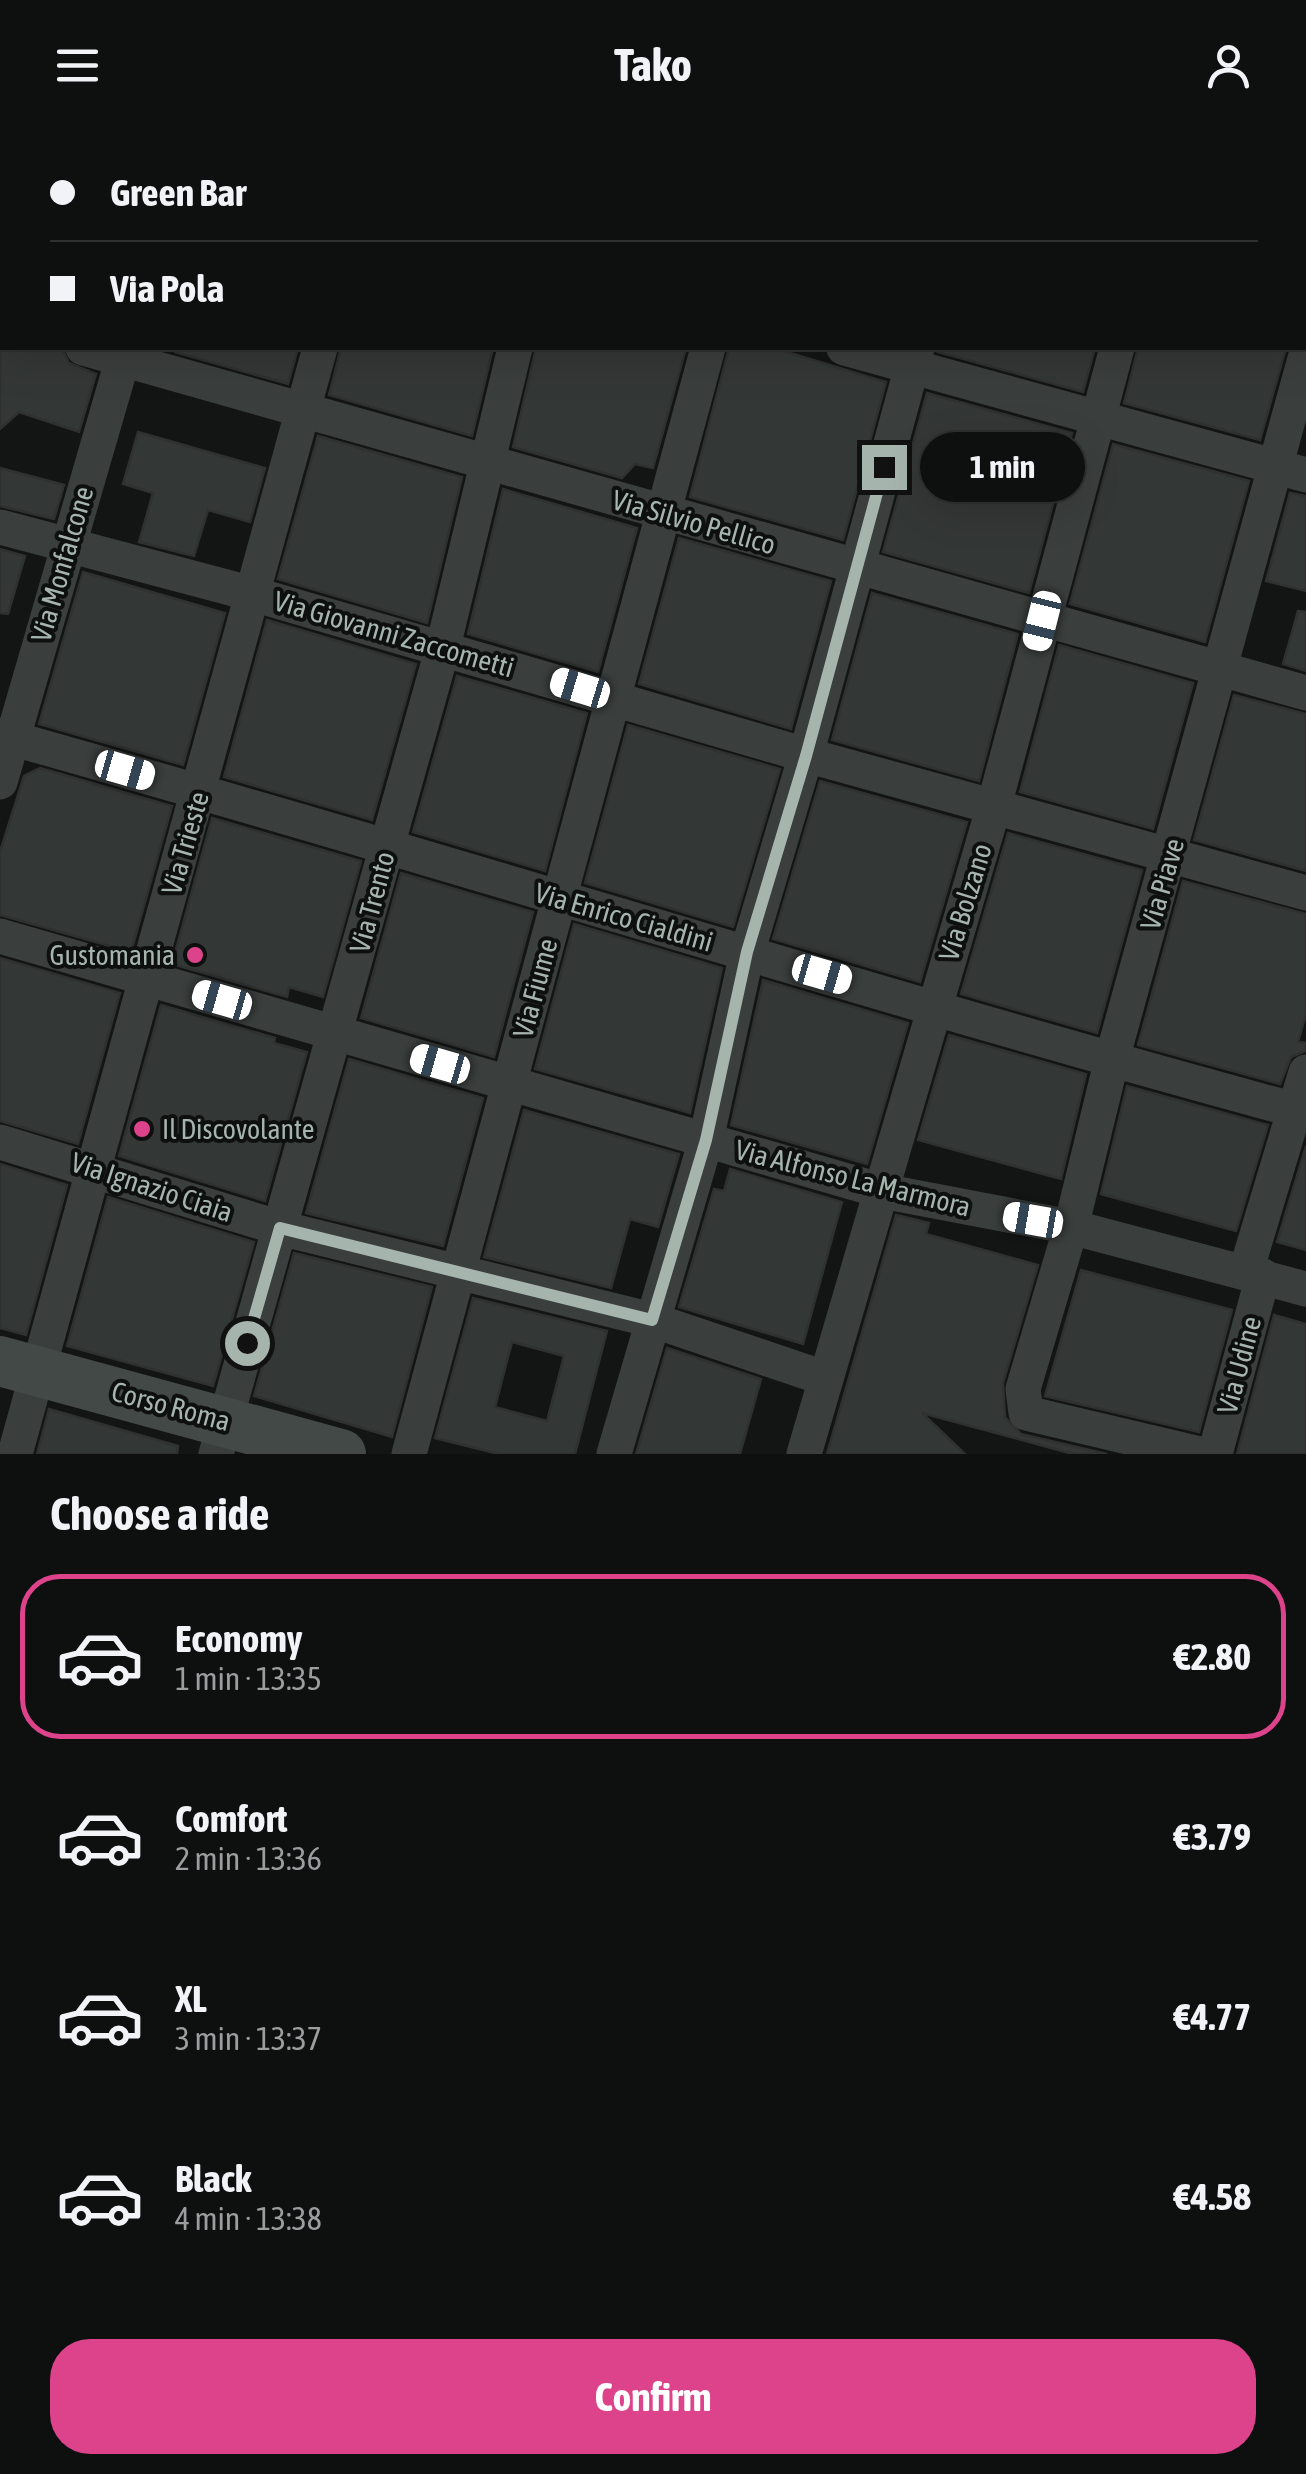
<!DOCTYPE html>
<meta charset="utf-8">
<style>
body{margin:0;font-family:"Asap Condensed",sans-serif;background:#171919;color:#f1f3f6;height:100vh;display:flex;flex-direction:column;font-size:38px;white-space:nowrap}
*{box-sizing:border-box;margin:0}
p{font-size:32px;color:#9b9d9f}
.icon{flex:none;width:55px;height:55px;fill:none;stroke:currentColor;stroke-width:2;stroke-linecap:round;stroke-linejoin:round}
.map{position:relative;height:1324px;overflow:hidden}
.side{display:flex;flex-direction:column;background:#0e1010;flex:1}
.side>*{flex:none}
.hud{position:absolute;left:0px;top:0px;width:1308px;height:220px;box-shadow:0 10px 40px #0002,0 0 0 2px #2e3030;display:grid;align-content:center;height:220px;padding:0 50px;background:#0e1010}
.end{position:absolute;width:45px;height:45px;margin:-22px;border:12px solid #a6b4ae;background:#111;box-shadow:0 0 0 5px #111}
.from{border-radius:50%}
.bubble{position:absolute;height:70px;border-radius:35px;background:#0e1010;box-shadow:0 10px 40px #0002,0 0 0 2px #2e3030;font-size:32px;font-weight:700;line-height:70px;text-align:center}
.car{position:absolute;width:30px;height:60px;margin:-30px -15px;border-radius:12px;box-shadow:0 0 8px 2px #0007;background:linear-gradient(#fff 24%,#345 0 40%,#fff 0 76%,#345 0 86%,#fff 0)}
.hud b{display:flex;align-items:center;gap:35px;height:95px;font-size:38px}
.hud b+b{border-top:2px solid #2e3030}
.hud i{width:25px;height:25px;background:#f1f3f6}
ul{padding:0;list-style:none}
li{display:flex;align-items:center;gap:30px;height:165px;margin:0 20px 15px;padding:0 30px;border:5px solid transparent;border-radius:40px}
li div{flex:1}
li b{display:block;font-size:38px}
li em{font-style:normal;font-weight:700}
li.on{border-color:#dd438b}
li>.icon{width:90px;height:90px;stroke-width:1.5}
h2{padding:0 50px;font-size:45px;line-height:120px}
.button{display:flex;gap:20px;margin-top:auto;padding:20px 50px}
.button a{flex:1;height:115px;border-radius:40px;background:#dd438b;color:#fff;font-size:40px;font-weight:700;line-height:115px;text-align:center}
header{display:flex;justify-content:space-between;align-items:center;height:130px;padding:0 50px;background:#0e1010;font-size:45px;font-weight:700}
.map>svg:first-child{display:block}
.building{fill:#333735;stroke:#2e3130;stroke-width:2.5;fill-rule:evenodd}
.lines{fill:none;stroke-linecap:round;stroke-linejoin:round}
.street{stroke:#3a3e3d;stroke-width:35}
.secondary{stroke:#434947;stroke-width:50}
.route{stroke:#a6b4ae;stroke-width:12}
.poi-dot{fill:#dd438b;stroke:#0e1010;stroke-width:4}
.labels{text-anchor:middle;stroke-width:8;stroke-linejoin:round;paint-order:stroke}
.street-label{font-size:28px;fill:#a6b4ae;stroke:#0e1010}
.poi-label{font-size:28px;fill:#a6b4ae;stroke:#0e1010;text-anchor:end}
</style>
<header><svg class="icon" aria-label="menu" viewBox="0 0 24 24"><path d="M4 6h16M4 12h16M4 18h16"/></svg>Tako<svg class="icon" aria-label="person" viewBox="0 0 24 24"><circle cx="12" cy="8" r="4"/><path d="M4 21q1-7 8-7t8 7"/></svg></header>
<div class="map">
<svg width="1306" height="1324" viewBox="0 0 1306 1324">
<rect width="100%" height="100%" fill="#131515"/>
<g class="building">
<path d="M 0,218 L 62,218 L 69,233 L 96,244 L 79,302 L 19,282 L 0,299 Z"/>
<path d="M 175,218 L 298,218 L 288,254 L 175,222 Z"/>
<path d="M 341,218 L 493,218 L 472,306 L 329,265 Z"/>
<path d="M 536,218 L 686,218 L 653,338 L 635,334 L 622,348 L 513,317 Z"/>
<path d="M 729,218 L 774,218 L 886,252 L 843,410 L 690,367 Z"/>
<path d="M 940,218 L 1095,218 L 1083,262 L 938,222 Z"/>
<path d="M 1138,218 L 1286,218 L 1260,310 L 1124,273 Z"/>
<path d="M 927,263 L 1072,303 L 1029,463 L 883,422 Z"/>
<path d="M 138,302 L 265,338 L 250,392 L 208,380 L 194,426 L 139,412 L 153,363 L 123,354 Z"/>
<path d="M 318,306 L 462,347 L 427,493 L 278,449 Z"/>
<path d="M 1113,314 L 1249,351 L 1205,512 L 1070,474 Z"/>
<path d="M 0,338 L 64,355 L 54,389 L 0,376 Z"/>
<path d="M 503,359 L 637,398 L 598,542 L 468,504 Z"/>
<path d="M 1290,363 L 1306,366 L 1306,461 L 1266,451 Z"/>
<path d="M 679,408 L 831,451 L 791,599 L 639,554 Z"/>
<path d="M 0,419 L 25,426 L 8,484 L 0,483 Z"/>
<path d="M 83,442 L 225,483 L 183,635 L 39,594 Z"/>
<path d="M 872,463 L 1018,504 L 979,651 L 832,610 Z"/>
<path d="M 1298,481 L 1306,482 L 1306,541 L 1283,534 Z"/>
<path d="M 267,490 L 416,534 L 372,690 L 224,647 Z"/>
<path d="M 1059,515 L 1193,553 L 1153,699 L 1020,662 Z"/>
<path d="M 457,546 L 587,583 L 545,741 L 413,702 Z"/>
<path d="M 1234,565 L 1306,584 L 1306,741 L 1194,710 Z"/>
<path d="M 628,595 L 780,639 L 733,797 L 585,753 Z"/>
<path d="M 40,638 L 172,676 L 131,822 L 0,785 L 0,722 L 24,646 Z"/>
<path d="M 820,651 L 967,692 L 920,852 L 773,809 Z"/>
<path d="M 212,688 L 361,731 L 323,867 L 289,857 L 287,867 L 172,834 Z"/>
<path d="M 1008,703 L 1142,740 L 1097,903 L 961,864 Z"/>
<path d="M 401,743 L 533,782 L 494,927 L 361,888 Z"/>
<path d="M 1183,751 L 1306,784 L 1306,884 L 1298,912 L 1306,913 L 1306,921 L 1291,927 L 1280,954 L 1138,915 Z"/>
<path d="M 574,794 L 722,838 L 690,983 L 535,939 Z"/>
<path d="M 0,828 L 120,863 L 78,1014 L 0,991 Z"/>
<path d="M 763,850 L 908,893 L 867,1034 L 731,995 Z"/>
<path d="M 161,875 L 275,908 L 274,913 L 307,922 L 265,1071 L 119,1026 Z"/>
<path d="M 949,905 L 1086,944 L 1061,1049 L 918,1010 Z"/>
<path d="M 349,929 L 483,968 L 443,1116 L 306,1083 Z"/>
<path d="M 1127,956 L 1268,995 L 1236,1101 L 1101,1064 Z"/>
<path d="M 524,980 L 679,1024 L 658,1097 L 630,1089 L 611,1158 L 484,1127 Z"/>
<path d="M 1306,1016 L 1306,1120 L 1277,1112 Z"/>
<path d="M 0,1034 L 67,1055 L 26,1205 L 0,1198 Z"/>
<path d="M 730,1039 L 842,1072 L 803,1214 L 679,1177 L 714,1059 L 724,1061 Z"/>
<path d="M 108,1067 L 254,1112 L 213,1256 L 67,1216 Z"/>
<path d="M 896,1085 L 929,1093 L 926,1104 L 1038,1135 L 1003,1253 L 1005,1287 L 1021,1304 L 1107,1324 L 1073,1324 L 922,1283 L 965,1324 L 827,1324 Z"/>
<path d="M 294,1123 L 432,1157 L 392,1307 L 254,1266 Z"/>
<path d="M 1081,1140 L 1232,1180 L 1199,1302 L 1045,1266 Z"/>
<path d="M 473,1168 L 607,1201 L 575,1324 L 499,1324 L 435,1308 ZM 512,1212 L 564,1226 L 547,1291 L 495,1277 Z"/>
<path d="M 1274,1185 L 1306,1194 L 1306,1324 L 1237,1324 Z"/>
<path d="M 667,1218 L 761,1249 L 740,1324 L 636,1324 Z"/>
<path d="M 49,1279 L 178,1316 L 177,1324 L 37,1324 Z"/>
</g>
<g class="lines">
<g class="street">
<path d="M 77,0 L 85,2"/>
<path d="M 860,0 L 869,2"/>
<path d="M 188,2 L 188,0"/>
<path d="M 378,2 L 379,0"/>
<path d="M 576,2 L 577,0"/>
<path d="M 767,2 L 768,0"/>
<path d="M 972,2 L 972,0"/>
<path d="M 1179,2 L 1180,0"/>
<path d="M 1305,124 L 1306,124"/>
<path d="M 0,192 L 2,193"/>
<path d="M 83,218 L 1306,563"/>
<path d="M 844,218 L 1306,345"/>
<path d="M 0,397 L 253,464 L 806,625 L 1306,763"/>
<path d="M 0,605 C 437,727 869,865 1306,983"/>
<path d="M 0,652 L 126,218"/>
<path d="M 0,806 L 882,1061 L 1071,1097 L 1306,1159"/>
<path d="M 0,1012 L 280,1098 L 652,1190 L 824,1248"/>
<path d="M 1246,1141 L 1306,942"/>
<path d="M 15,1324 L 320,218"/>
<path d="M 216,1324 L 443,517 L 515,218"/>
<path d="M 409,1324 L 708,218"/>
<path d="M 614,1324 L 706,1010 L 747,823 L 806,625 L 917,218"/>
<path d="M 804,1324 L 994,676 L 1117,218"/>
<path d="M 1200,1324 L 1026,1283 L 1023,1259 L 1071,1097 L 1112,929 L 1306,225"/>
<path d="M 1215,1324 L 1263,1146"/>
</g>
<path class="secondary" d="M 0,1231 L 341,1324"/>
</g>
<g class="lines">
<path class="route" d="M 247,1213 L 280,1098 L 652,1190 L 706,1010 L 747,822 L 806,626 L 884,337"/>
</g>
<g class="poi-dot">
<circle cx="195" cy="825" r="10"/>
<circle cx="142" cy="999" r="10"/>
</g>
<g class="labels">
<g class="street-label">
<text transform="translate(694 392) rotate(16)" y="10">Via Silvio Pellico</text>
<text transform="translate(62 434) rotate(-74)" y="10">Via Monfalcone</text>
<text transform="translate(394 504) rotate(16)" y="10">Via Giovanni Zaccometti</text>
<text transform="translate(185 713) rotate(-74)" y="10">Via Trieste</text>
<text transform="translate(1162 754) rotate(-74)" y="10">Via Piave</text>
<text transform="translate(372 772) rotate(-75)" y="10">Via Trento</text>
<text transform="translate(965 772) rotate(-73)" y="10">Via Bolzano</text>
<text transform="translate(624 787) rotate(16)" y="10">Via Enrico Cialdini</text>
<text transform="translate(535 858) rotate(-75)" y="10">Via Fiume</text>
<text transform="translate(853 1048) rotate(14)" y="10">Via Alfonso La Marmora</text>
<text transform="translate(152 1057) rotate(18)" y="10">Via Ignazio Ciaia</text>
<text transform="translate(1239 1235) rotate(-75)" y="10">Via Udine</text>
<text transform="translate(171 1276) rotate(15)" y="10">Corso Roma</text>
</g>
<g class="poi-label">
<text x="175" y="835">Gustomania</text>
<text x="162" y="1009" text-anchor="start">Il Discovolante</text>
</g>
</g>
</svg>
<i class="end from" style="left:247px;top:1213px"></i>
<i class="end" style="left:884px;top:337px"></i>
<div class="bubble" style="left:920px;top:302px;width:165px">1 min</div>
<i class="car" style="left:1042px;top:491px;rotate:194deg"></i>
<i class="car" style="left:580px;top:558px;rotate:287deg"></i>
<i class="car" style="left:125px;top:640px;rotate:106deg"></i>
<i class="car" style="left:822px;top:844px;rotate:106deg"></i>
<i class="car" style="left:222px;top:870px;rotate:286deg"></i>
<i class="car" style="left:440px;top:934px;rotate:286deg"></i>
<i class="car" style="left:1033px;top:1090px;rotate:280deg"></i>
<div class="hud">
<b><i class="from"></i>Green Bar</b>
<b><i></i>Via Pola</b>
</div>
</div>
<section class="side">
<h2>Choose a ride</h2>
<ul>
<li class="on"><svg class="icon" aria-label="car" viewBox="0 0 24 24"><path d="M5 17H2v-5l4-1 3-4h7l3 4 3 1v5h-3M9 17h6M6 11h13"/><circle cx="7" cy="17" r="2"/><circle cx="17" cy="17" r="2"/></svg><div><b>Economy</b><p>1 min · 13:35</p></div><em>€2.80</em></li>
<li><svg class="icon" aria-label="car" viewBox="0 0 24 24"><path d="M5 17H2v-5l4-1 3-4h7l3 4 3 1v5h-3M9 17h6M6 11h13"/><circle cx="7" cy="17" r="2"/><circle cx="17" cy="17" r="2"/></svg><div><b>Comfort</b><p>2 min · 13:36</p></div><em>€3.79</em></li>
<li><svg class="icon" aria-label="car" viewBox="0 0 24 24"><path d="M5 17H2v-5l4-1 3-4h7l3 4 3 1v5h-3M9 17h6M6 11h13"/><circle cx="7" cy="17" r="2"/><circle cx="17" cy="17" r="2"/></svg><div><b>XL</b><p>3 min · 13:37</p></div><em>€4.77</em></li>
<li><svg class="icon" aria-label="car" viewBox="0 0 24 24"><path d="M5 17H2v-5l4-1 3-4h7l3 4 3 1v5h-3M9 17h6M6 11h13"/><circle cx="7" cy="17" r="2"/><circle cx="17" cy="17" r="2"/></svg><div><b>Black</b><p>4 min · 13:38</p></div><em>€4.58</em></li>
</ul>
<div class="button"><a>Confirm</a></div>
</section>
